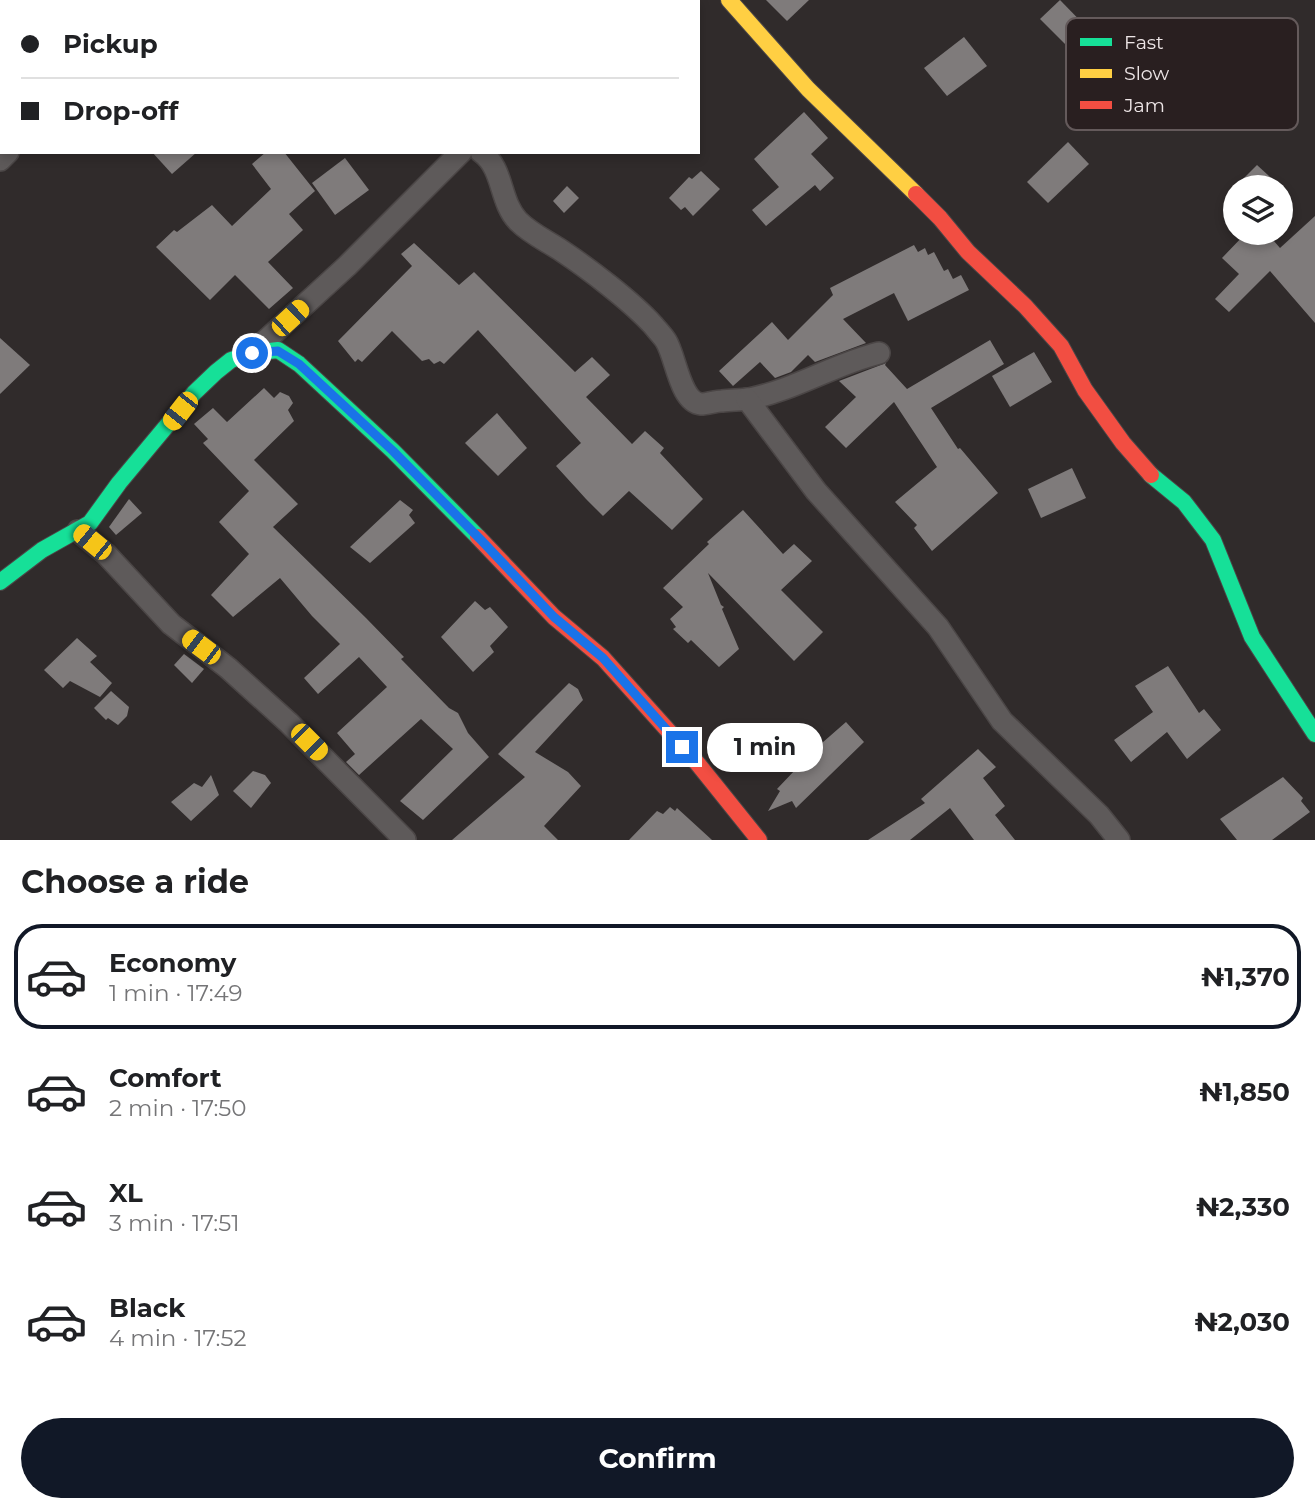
<!DOCTYPE html>
<meta charset="utf-8">
<style>
body{margin:0;font-family:Montserrat,sans-serif;background:#f2f2f2;color:#202124;height:100vh;display:flex;flex-direction:column;font-size:26px;white-space:nowrap}
*{box-sizing:border-box;margin:0}
p{font-size:23px;color:#757577}
.icon{flex:none;width:38px;height:38px;fill:none;stroke:currentColor;stroke-width:2;stroke-linecap:round;stroke-linejoin:round}
.map{position:relative;height:840px;overflow:hidden}
.drawer{display:flex;flex-direction:column;background:#fff;flex:1}
.drawer>*{flex:none}
.hud{position:absolute;left:0px;top:0px;width:700px;height:154px;box-shadow:0 4px 10px #0003;display:grid;align-content:center;height:154px;padding:0 21px;background:#fff}
.buttons{position:absolute;left:1223px;top:175px;display:grid;gap:14px}
.buttons a{display:grid;place-items:center;width:70px;height:70px;border-radius:50%;background:#fff;box-shadow:0 4px 10px #0003;font-size:35px}
.end{position:absolute;width:32px;height:32px;margin:-16px;border:9px solid #1a73e8;background:#fff;box-shadow:0 0 0 4px #fff}
.from{border-radius:50%}
.bubble{position:absolute;height:49px;border-radius:24px;background:#fff;box-shadow:0 4px 10px #0003;font-size:23px;font-weight:700;line-height:49px;text-align:center}
.car{position:absolute;width:21px;height:42px;margin:-21px -10px;border-radius:9px;box-shadow:0 0 5px 2px #0007;background:linear-gradient(#f5c518 24%,#345 0 40%,#f5c518 0 76%,#345 0 86%,#f5c518 0)}
.hud b{display:flex;align-items:center;gap:24px;height:66px;font-size:26px}
.hud b+b{border-top:2px solid #e0e0e0}
.hud i{width:18px;height:18px;background:#202124}
ul{padding:0;list-style:none}
li{display:flex;align-items:center;gap:21px;height:105px;margin:0 14px 10px;padding:0 7px;border:4px solid transparent;border-radius:28px}
li div{flex:1}
li b{display:block;font-size:26px}
li em{font-style:normal;font-weight:700}
li.active{border-color:#111827}
li>.icon{width:63px;height:63px;stroke-width:1.5}
h2{padding:0 21px;font-size:32px;line-height:84px}
.primary-button{display:flex;gap:14px;margin-top:auto;padding:14px 21px}
.primary-button a{flex:1;height:80px;border-radius:42px;background:#111827;color:#fff;font-size:28px;font-weight:700;line-height:80px;text-align:center}
.map>svg:first-child{display:block}
.building{fill:#7f7b7b}
.lines{fill:none;stroke-linecap:round;stroke-linejoin:round}
.street-casing{stroke:#4b4646;stroke-width:24}
.fast-casing{stroke:#4b4646;stroke-width:18}
.slow-casing{stroke:#4b4646;stroke-width:18}
.jam-casing{stroke:#4b4646;stroke-width:18}
.street{stroke:#5e5a5a;stroke-width:21}
.fast{stroke:#16e098;stroke-width:16}
.slow{stroke:#ffcf43;stroke-width:16}
.jam{stroke:#f24e42;stroke-width:16}
.route{stroke:#1a73e8;stroke-width:9}
.key{fill:#291f20;stroke:#645a5b;stroke-width:2}
.key-label{font-size:19px;fill:#ede5e6}
</style>
<div class="map">
<svg width="1315" height="840" viewBox="0 0 1315 840">
<rect width="100%" height="100%" fill="#302b2b"/>
<g class="building">
<path d="M 766,0 L 809,0 L 787,21 Z"/>
<path d="M 1060,0 L 1098,39 L 1079,58 L 1040,19 Z"/>
<path d="M 964,37 L 987,66 L 947,96 L 924,68 Z"/>
<path d="M 804,112 L 828,138 L 811,154 L 834,178 L 820,191 L 815,185 L 766,226 L 752,210 L 779,187 L 754,159 Z"/>
<path d="M 1068,142 L 1089,164 L 1048,203 L 1027,182 Z"/>
<path d="M 152,152 L 197,152 L 172,174 Z"/>
<path d="M 266,152 L 284,152 L 315,191 L 289,214 L 303,230 L 268,262 L 293,288 L 269,309 L 235,275 L 210,300 L 156,247 L 174,230 L 177,232 L 212,205 L 232,226 L 271,189 L 252,164 Z"/>
<path d="M 345,158 L 369,190 L 335,215 L 312,183 Z"/>
<path d="M 1257,165 L 1281,187 L 1235,187 Z"/>
<path d="M 701,171 L 720,189 L 693,216 L 685,207 L 681,210 L 669,198 L 689,177 L 692,179 Z"/>
<path d="M 567,186 L 579,198 L 564,213 L 553,201 Z"/>
<path d="M 1315,216 L 1315,323 L 1270,271 L 1229,312 L 1215,299 L 1239,274 L 1222,258 L 1246,233 L 1267,233 L 1280,248 Z"/>
<path d="M 414,243 L 459,285 L 474,272 L 575,372 L 592,357 L 610,375 L 586,397 L 632,444 L 645,431 L 664,448 L 660,453 L 703,499 L 672,530 L 629,491 L 603,516 L 586,499 L 556,466 L 581,443 L 478,330 L 444,364 L 440,361 L 434,364 L 429,359 L 422,361 L 392,331 L 362,362 L 358,359 L 355,362 L 338,341 L 412,266 L 401,254 Z"/>
<path d="M 914,245 L 918,252 L 925,248 L 928,255 L 934,252 L 944,271 L 948,269 L 953,279 L 961,275 L 969,290 L 908,321 L 894,293 L 843,319 L 866,343 L 815,362 L 808,355 L 791,372 L 775,378 L 760,362 L 733,386 L 719,371 L 772,322 L 788,340 L 833,295 L 830,288 Z"/>
<path d="M 0,338 L 30,365 L 0,394 Z"/>
<path d="M 990,340 L 1004,364 L 931,408 L 958,449 L 960,448 L 998,493 L 932,551 L 914,528 L 917,525 L 895,502 L 937,467 L 894,402 L 846,448 L 825,427 L 856,397 L 839,381 L 886,363 L 885,365 L 907,389 Z"/>
<path d="M 1034,352 L 1052,382 L 1010,407 L 992,376 Z"/>
<path d="M 264,388 L 274,398 L 280,392 L 289,396 L 293,403 L 288,410 L 294,421 L 254,460 L 298,504 L 273,527 L 366,618 L 404,657 L 401,659 L 449,708 L 458,713 L 468,733 L 489,757 L 423,820 L 400,801 L 453,749 L 421,719 L 359,775 L 346,762 L 355,754 L 337,733 L 387,687 L 359,657 L 318,694 L 304,678 L 340,644 L 312,616 L 280,578 L 233,617 L 211,595 L 249,554 L 219,522 L 249,491 L 203,443 L 208,439 L 194,424 L 213,408 L 227,422 Z"/>
<path d="M 497,413 L 527,448 L 498,476 L 465,443 Z"/>
<path d="M 1072,468 L 1086,498 L 1041,518 L 1028,489 Z"/>
<path d="M 129,499 L 142,513 L 116,535 L 109,527 Z"/>
<path d="M 400,500 L 413,510 L 409,515 L 415,523 L 370,563 L 350,547 Z"/>
<path d="M 743,510 L 783,554 L 794,544 L 812,561 L 781,590 L 823,632 L 794,661 L 708,573 L 721,605 L 724,607 L 722,609 L 739,649 L 719,667 L 691,640 L 688,643 L 673,629 L 676,627 L 670,619 L 683,607 L 663,588 L 709,544 L 707,542 Z"/>
<path d="M 475,601 L 485,610 L 490,607 L 508,627 L 490,646 L 494,652 L 473,672 L 441,637 Z"/>
<path d="M 77,638 L 97,656 L 90,662 L 112,683 L 100,697 L 70,681 L 63,688 L 44,670 Z"/>
<path d="M 184,654 L 204,669 L 192,683 L 174,665 Z"/>
<path d="M 1168,666 L 1199,713 L 1204,709 L 1221,730 L 1187,759 L 1167,732 L 1131,762 L 1114,740 L 1153,712 L 1135,686 Z"/>
<path d="M 569,683 L 578,689 L 583,700 L 535,752 L 568,772 L 581,786 L 544,826 L 558,840 L 452,840 L 525,777 L 498,754 Z"/>
<path d="M 111,691 L 129,707 L 127,716 L 118,725 L 108,718 L 106,720 L 94,708 Z"/>
<path d="M 846,722 L 864,742 L 796,808 L 792,801 L 768,811 L 780,791 L 777,789 L 814,750 Z"/>
<path d="M 978,749 L 996,767 L 983,778 L 1005,806 L 995,815 L 1015,840 L 974,840 L 950,808 L 910,840 L 868,840 L 925,803 L 921,799 Z"/>
<path d="M 253,771 L 265,775 L 271,783 L 251,808 L 233,791 Z"/>
<path d="M 211,775 L 219,795 L 191,821 L 171,802 L 194,783 L 202,787 Z"/>
<path d="M 1283,777 L 1303,798 L 1301,801 L 1310,812 L 1272,840 L 1237,840 L 1220,819 Z"/>
<path d="M 670,807 L 675,811 L 677,808 L 712,840 L 629,840 L 657,811 L 663,814 Z"/>
</g>
<g class="lines">
<g class="street-casing">
<g id="street">
<path d="M 419,0 L 421,2"/>
<path d="M 169,2 L 171,0"/>
<path d="M 624,2 L 626,0"/>
<path d="M 481,152 C 504,168 499,201 518,221 C 531,234 547,241 562,251 C 589,269 631,301 653,325 C 657,330 663,336 666,341 C 676,357 680,402 701,404 C 708,404 715,401 722,401 C 731,400 740,400 749,399 C 794,390 835,364 879,353"/>
<path d="M 0,160 L 8,152"/>
<path d="M 252,353 L 347,266 L 461,152"/>
<path d="M 747,399 L 816,491 L 938,627 L 1002,721 L 1099,815 L 1119,840"/>
<path d="M 78,531 L 106,554 L 171,624 L 228,668 L 289,723 L 405,840"/>
</g>
</g>
<g class="fast-casing">
<g id="fast">
<path d="M 1151,475 L 1184,502 L 1213,540 L 1252,637 L 1315,734"/>
<path d="M 0,582 L 42,550 L 90,523 L 119,483 L 194,393 L 216,372 L 231,360 L 252,353 L 278,350 L 299,364 L 393,451 L 478,537"/>
</g>
</g>
<g class="slow-casing">
<path id="slow" d="M 729,0 L 808,89 L 916,194"/>
</g>
<g class="jam-casing">
<g id="jam">
<path d="M 916,194 L 940,218 L 968,252 L 1025,306 L 1061,346 L 1085,390 L 1123,443 L 1151,475"/>
<path d="M 478,537 L 554,617 L 603,658 L 698,764 L 759,840"/>
</g>
</g>
<use href="#street" class="street"/>
<use href="#fast" class="fast"/>
<use href="#slow" class="slow"/>
<use href="#jam" class="jam"/>
</g>
<g class="lines">
<path class="route" d="M 252,353 L 278,351 L 299,364 L 393,451 L 481,540 L 554,617 L 603,658 L 682,747"/>
</g>
<rect x="1066" y="18" width="232" height="112" rx="10" class="key"/>
<rect x="1080" y="38" width="32" height="8" fill="#16e098"/>
<rect x="1080" y="69" width="32" height="9" fill="#ffcf43"/>
<rect x="1080" y="101" width="32" height="8" fill="#f24e42"/>
<g class="key-label">
<text x="1124" y="49">Fast</text>
<text x="1124" y="80">Slow</text>
<text x="1124" y="112">Jam</text>
</g>
</svg>
<div class="buttons">
<a><svg class="icon" aria-label="layers" viewBox="0 0 24 24"><path d="M12 4l9 5-9 5-9-5zM3 14l9 5 9-5"/></svg></a>
</div>
<i class="end from" style="left:252px;top:353px"></i>
<i class="end" style="left:682px;top:747px"></i>
<div class="bubble" style="left:707px;top:723px;width:116px">1 min</div>
<i class="car" style="left:290px;top:318px;rotate:47deg"></i>
<i class="car" style="left:180px;top:411px;rotate:218deg"></i>
<i class="car" style="left:92px;top:542px;rotate:309deg"></i>
<i class="car" style="left:201px;top:647px;rotate:307deg"></i>
<i class="car" style="left:309px;top:742px;rotate:135deg"></i>
<div class="hud">
<b><i class="from"></i>Pickup</b>
<b><i></i>Drop-off</b>
</div>
</div>
<section class="drawer">
<h2>Choose a ride</h2>
<ul>
<li class="active"><svg class="icon" aria-label="car" viewBox="0 0 24 24"><path d="M5 17H2v-5l4-1 3-4h7l3 4 3 1v5h-3M9 17h6M6 11h13"/><circle cx="7" cy="17" r="2"/><circle cx="17" cy="17" r="2"/></svg><div><b>Economy</b><p>1 min · 17:49</p></div><em>₦1,370</em></li>
<li><svg class="icon" aria-label="car" viewBox="0 0 24 24"><path d="M5 17H2v-5l4-1 3-4h7l3 4 3 1v5h-3M9 17h6M6 11h13"/><circle cx="7" cy="17" r="2"/><circle cx="17" cy="17" r="2"/></svg><div><b>Comfort</b><p>2 min · 17:50</p></div><em>₦1,850</em></li>
<li><svg class="icon" aria-label="car" viewBox="0 0 24 24"><path d="M5 17H2v-5l4-1 3-4h7l3 4 3 1v5h-3M9 17h6M6 11h13"/><circle cx="7" cy="17" r="2"/><circle cx="17" cy="17" r="2"/></svg><div><b>XL</b><p>3 min · 17:51</p></div><em>₦2,330</em></li>
<li><svg class="icon" aria-label="car" viewBox="0 0 24 24"><path d="M5 17H2v-5l4-1 3-4h7l3 4 3 1v5h-3M9 17h6M6 11h13"/><circle cx="7" cy="17" r="2"/><circle cx="17" cy="17" r="2"/></svg><div><b>Black</b><p>4 min · 17:52</p></div><em>₦2,030</em></li>
</ul>
<div class="primary-button"><a>Confirm</a></div>
</section>
